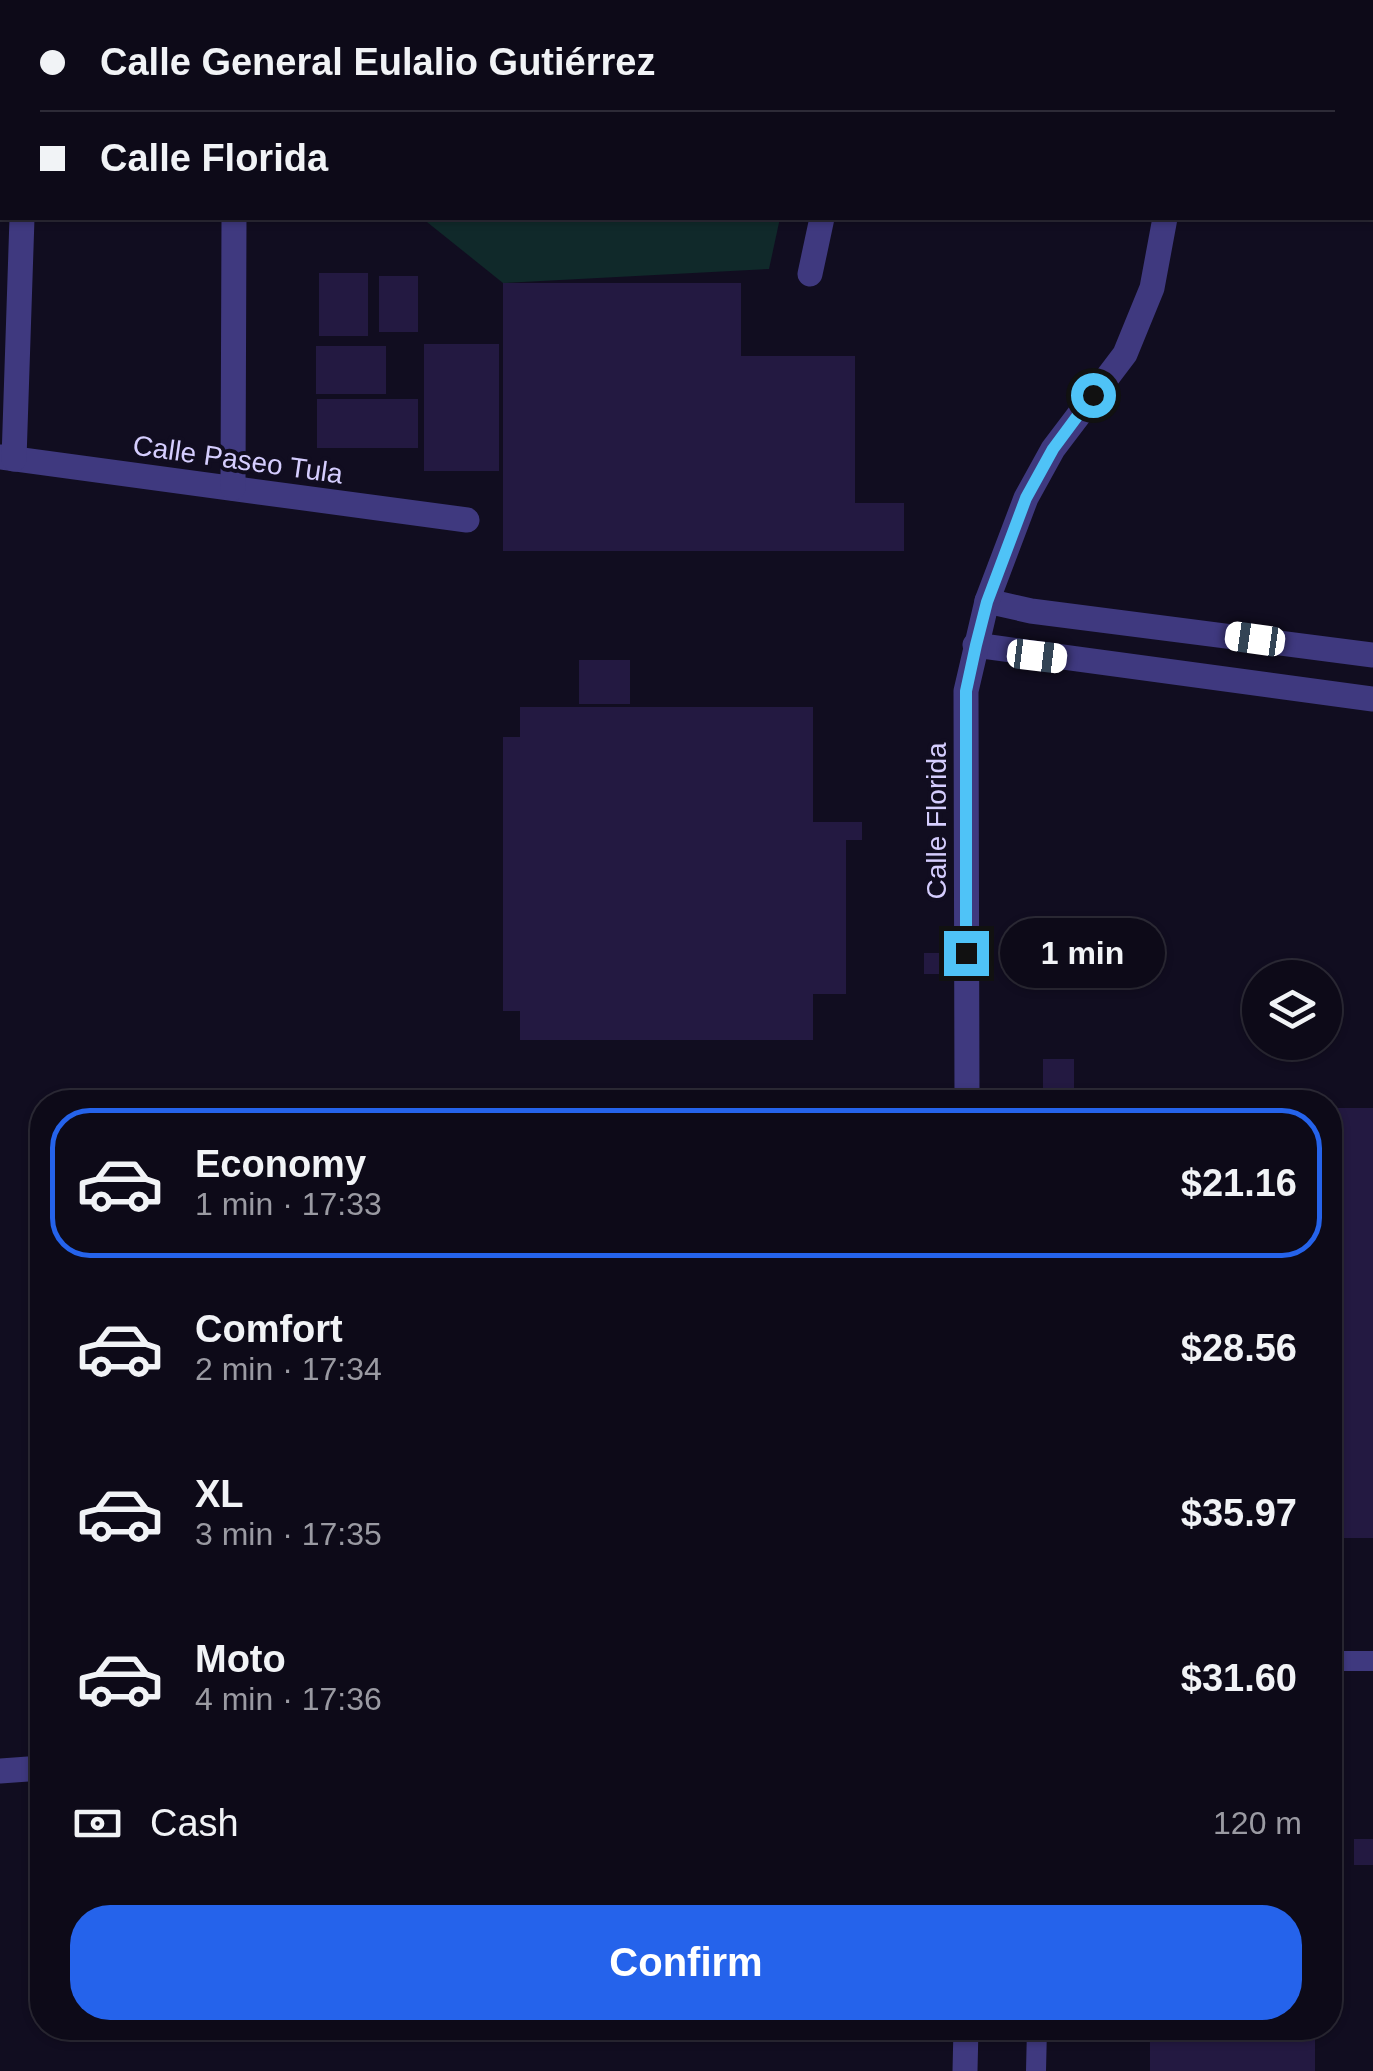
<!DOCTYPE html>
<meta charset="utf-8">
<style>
body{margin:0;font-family:Helvetica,sans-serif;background:#1b1825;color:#f1f3f6;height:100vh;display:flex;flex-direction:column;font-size:38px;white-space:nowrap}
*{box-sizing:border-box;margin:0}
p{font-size:32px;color:#9a9aa2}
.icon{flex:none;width:55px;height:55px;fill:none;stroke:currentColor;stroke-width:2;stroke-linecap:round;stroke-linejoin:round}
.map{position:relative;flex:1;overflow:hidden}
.details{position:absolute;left:30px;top:1090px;width:1312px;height:950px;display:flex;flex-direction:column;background:#0d0a18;border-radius:40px;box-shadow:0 2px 8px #0004,0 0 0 2px #2d2b37}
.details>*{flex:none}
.guide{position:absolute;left:0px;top:0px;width:1375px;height:220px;box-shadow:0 2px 8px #0004,0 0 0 2px #2d2b37;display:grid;align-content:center;height:220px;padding:0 40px;background:#0d0a18}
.buttons{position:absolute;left:1242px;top:960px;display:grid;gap:20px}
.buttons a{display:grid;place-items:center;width:100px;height:100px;border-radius:50%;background:#0d0a18;box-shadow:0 2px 8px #0004,0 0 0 2px #2d2b37;font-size:50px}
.end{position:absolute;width:45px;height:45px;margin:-22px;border:12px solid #4fc3f7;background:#111;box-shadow:0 0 0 5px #111}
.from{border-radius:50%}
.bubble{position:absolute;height:70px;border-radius:35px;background:#0d0a18;box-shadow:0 2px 8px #0004,0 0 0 2px #2d2b37;font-size:32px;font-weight:700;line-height:70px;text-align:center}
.car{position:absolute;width:30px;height:60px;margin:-30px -15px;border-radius:12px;box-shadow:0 0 8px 2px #0007;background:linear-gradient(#fff 24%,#345 0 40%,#fff 0 76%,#345 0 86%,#fff 0)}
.guide b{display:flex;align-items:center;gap:35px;height:95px;font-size:38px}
.guide b+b{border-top:2px solid #2d2b37}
.guide i{width:25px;height:25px;background:#f1f3f6}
ul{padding:18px 0 0;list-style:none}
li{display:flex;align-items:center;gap:30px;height:150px;margin:0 20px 15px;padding:0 20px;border:5px solid transparent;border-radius:40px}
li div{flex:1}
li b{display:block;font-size:38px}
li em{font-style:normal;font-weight:700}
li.current{border-color:#2563eb}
li>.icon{width:90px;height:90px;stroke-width:1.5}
.pay{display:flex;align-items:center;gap:25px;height:110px;padding:0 40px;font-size:38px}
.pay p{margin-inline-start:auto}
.cta{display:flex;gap:20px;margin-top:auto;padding:20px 40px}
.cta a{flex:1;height:115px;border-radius:40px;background:#2563eb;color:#fff;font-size:40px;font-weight:700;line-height:115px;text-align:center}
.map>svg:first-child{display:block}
.green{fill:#10292a}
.building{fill:#231941}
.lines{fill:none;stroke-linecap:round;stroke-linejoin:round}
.service{stroke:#3f397f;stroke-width:20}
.minor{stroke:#3f397f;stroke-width:25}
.route{stroke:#4fc3f7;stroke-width:12}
.labels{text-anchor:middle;stroke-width:8;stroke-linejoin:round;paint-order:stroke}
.street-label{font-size:28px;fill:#d5cdfe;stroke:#110d20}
</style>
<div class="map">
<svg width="1373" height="2071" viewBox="0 0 1373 2071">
<rect width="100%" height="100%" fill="#110d20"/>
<g class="green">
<path d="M 0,0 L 256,0 L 256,2 L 2,2 L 2,11 Z"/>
<path d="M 531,0 L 826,0 L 525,2 Z"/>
<path d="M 422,218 L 780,218 L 769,269 L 503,283 Z"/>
</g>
<g class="building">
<rect x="319" y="273" width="49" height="63"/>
<rect x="379" y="276" width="39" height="56"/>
<path d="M 503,283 L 741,283 L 741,356 L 855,356 L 855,503 L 904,503 L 904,551 L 503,551 Z"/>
<rect x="424" y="344" width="75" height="127"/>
<rect x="316" y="346" width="70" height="48"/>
<rect x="317" y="399" width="101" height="49"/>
<rect x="579" y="660" width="51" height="44"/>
<path d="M 520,707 L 813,707 L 813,822 L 862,822 L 862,840 L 846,840 L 846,994 L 813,994 L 813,1040 L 520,1040 L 520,1011 L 503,1011 L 503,737 L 520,737 Z"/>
<rect x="924" y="953" width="17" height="21"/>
<rect x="1043" y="1059" width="31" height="43"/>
<rect x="1232" y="1088" width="61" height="14"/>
<rect x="538" y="1089" width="32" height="13"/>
<rect x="1330" y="1108" width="43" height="430"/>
<rect x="1330" y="1807" width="13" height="102"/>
<rect x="1354" y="1839" width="19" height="26"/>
<rect x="1150" y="2028" width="165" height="43"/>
</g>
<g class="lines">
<g class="service">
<path d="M 1330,1661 L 1373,1661"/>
<path d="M 1036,2071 L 1037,2028"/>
</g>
<g class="minor">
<path d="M 33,2 L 34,0"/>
<path d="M 460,2 L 467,0"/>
<path d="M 866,2 L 867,0"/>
<path d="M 1202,2 L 1202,0"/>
<path d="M 1372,105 L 1373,105"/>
<path d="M 810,274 L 822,218"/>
<path d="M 0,457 L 467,520"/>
<path d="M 14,459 L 22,218"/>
<path d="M 233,488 L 234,218"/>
<path d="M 987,601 L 1031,611 L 1373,655"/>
<path d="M 975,645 L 1373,699"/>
<path d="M 967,1102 L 966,691 L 987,601 L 1026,498 L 1053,449 L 1125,354 L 1152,288 L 1165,218"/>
<path d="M 0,1771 L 42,1768"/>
<path d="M 965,2071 L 966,2028"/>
</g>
</g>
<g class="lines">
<path class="route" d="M 966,953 L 966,691 L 976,645 L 987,602 L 1026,498 L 1053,449 L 1093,395"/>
</g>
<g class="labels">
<g class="street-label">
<text transform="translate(238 459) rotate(8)" y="10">Calle Paseo Tula</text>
<text transform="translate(936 821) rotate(-90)" y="10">Calle Florida</text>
</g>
</g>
</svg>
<div class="buttons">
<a><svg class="icon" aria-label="layers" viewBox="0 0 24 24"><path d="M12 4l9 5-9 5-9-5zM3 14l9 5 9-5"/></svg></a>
</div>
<i class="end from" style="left:1093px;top:395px"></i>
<i class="end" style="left:966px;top:953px"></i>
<div class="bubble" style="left:1000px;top:918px;width:165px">1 min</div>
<i class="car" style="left:1255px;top:639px;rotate:278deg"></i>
<i class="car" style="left:1037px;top:656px;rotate:97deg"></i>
<div class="guide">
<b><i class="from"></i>Calle General Eulalio Gutiérrez</b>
<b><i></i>Calle Florida</b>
</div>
<section class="details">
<ul>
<li class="current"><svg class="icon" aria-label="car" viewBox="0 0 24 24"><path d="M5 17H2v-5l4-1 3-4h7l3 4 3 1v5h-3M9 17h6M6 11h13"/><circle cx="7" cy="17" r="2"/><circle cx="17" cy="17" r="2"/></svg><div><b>Economy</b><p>1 min · 17:33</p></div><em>$21.16</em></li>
<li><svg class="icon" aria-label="car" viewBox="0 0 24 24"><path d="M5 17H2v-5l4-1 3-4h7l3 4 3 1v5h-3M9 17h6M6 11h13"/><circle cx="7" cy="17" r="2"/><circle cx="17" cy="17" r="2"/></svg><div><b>Comfort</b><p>2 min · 17:34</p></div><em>$28.56</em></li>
<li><svg class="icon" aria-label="car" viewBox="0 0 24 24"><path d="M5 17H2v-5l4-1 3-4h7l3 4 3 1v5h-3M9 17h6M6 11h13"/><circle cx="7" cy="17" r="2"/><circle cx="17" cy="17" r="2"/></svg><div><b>XL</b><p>3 min · 17:35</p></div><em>$35.97</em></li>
<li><svg class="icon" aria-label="car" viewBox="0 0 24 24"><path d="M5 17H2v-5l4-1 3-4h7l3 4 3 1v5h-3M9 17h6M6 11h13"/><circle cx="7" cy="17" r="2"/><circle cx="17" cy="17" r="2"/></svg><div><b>Moto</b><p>4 min · 17:36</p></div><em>$31.60</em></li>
</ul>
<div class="pay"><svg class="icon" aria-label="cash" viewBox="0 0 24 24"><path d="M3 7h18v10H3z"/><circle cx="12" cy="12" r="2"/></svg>Cash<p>120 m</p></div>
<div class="cta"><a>Confirm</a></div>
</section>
</div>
